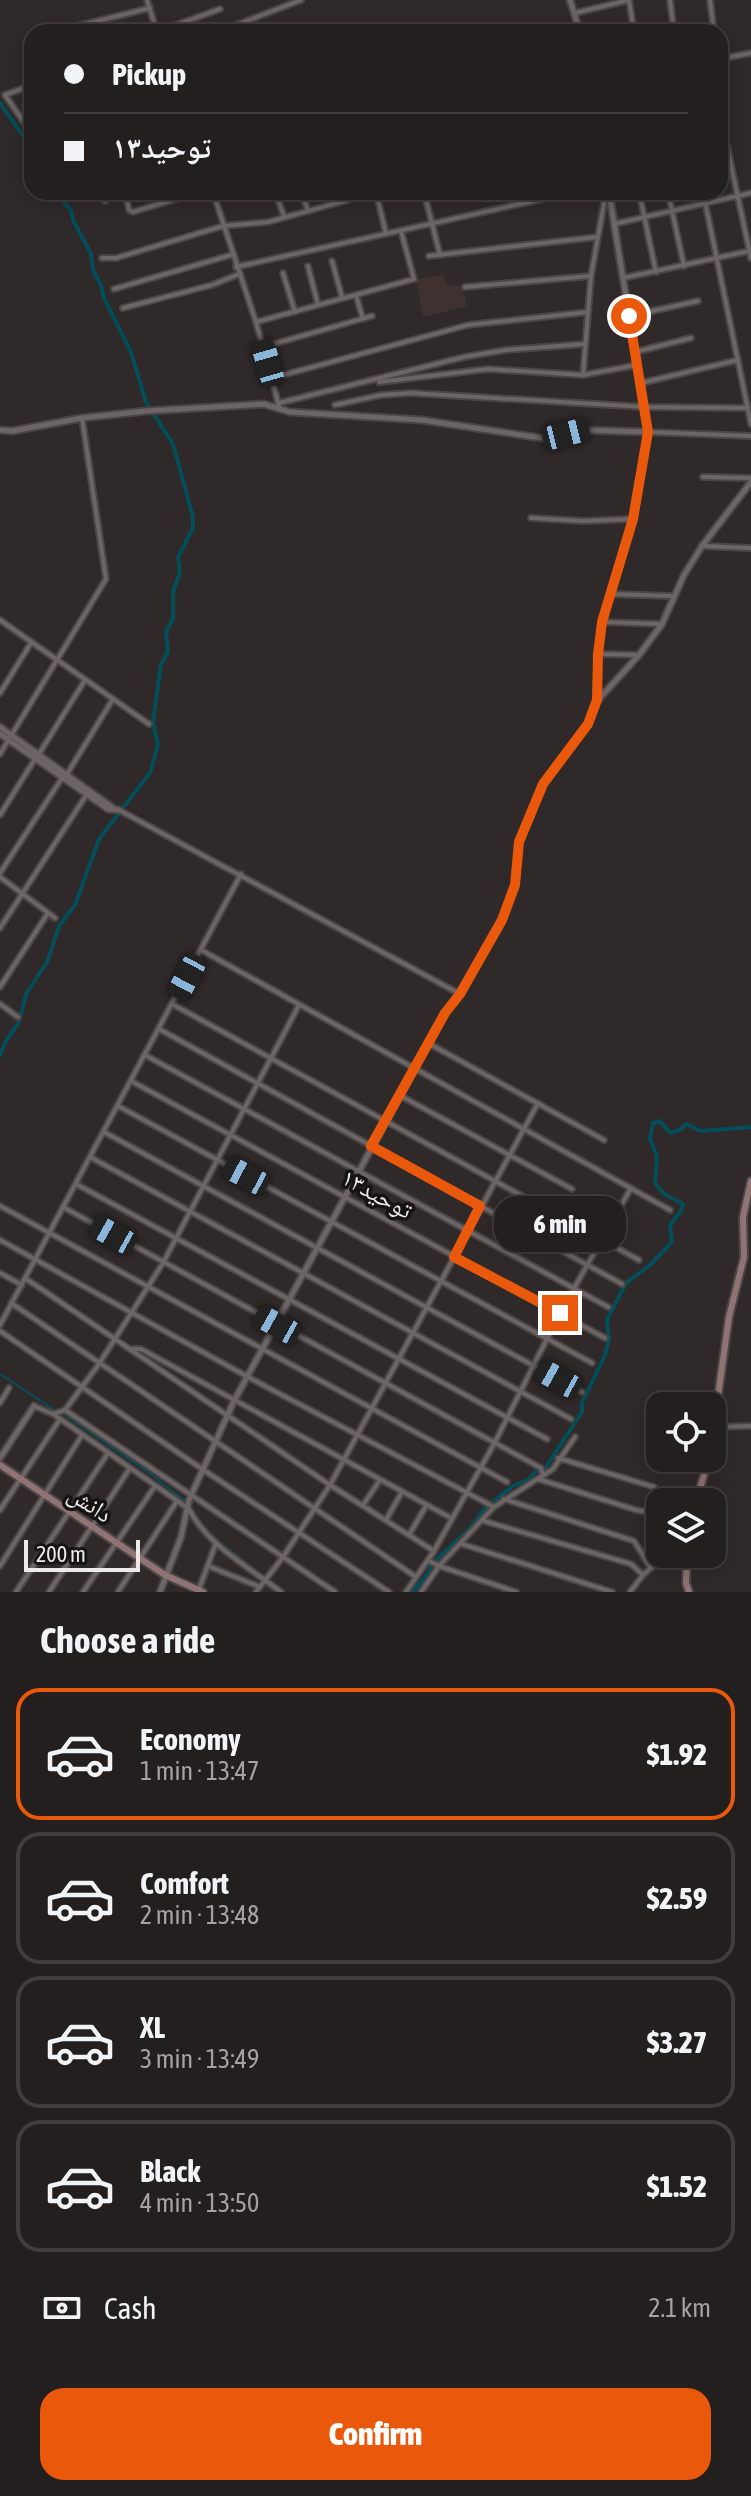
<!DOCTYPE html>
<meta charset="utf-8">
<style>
body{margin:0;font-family:"Asap Condensed","Noto Naskh Arabic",sans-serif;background:#302c2c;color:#f1f3f6;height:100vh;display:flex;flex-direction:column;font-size:30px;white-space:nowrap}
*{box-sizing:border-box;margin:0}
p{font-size:26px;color:#a3a2a4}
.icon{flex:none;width:44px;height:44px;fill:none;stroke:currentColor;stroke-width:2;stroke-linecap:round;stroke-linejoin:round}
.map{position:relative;height:1592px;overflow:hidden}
.sheet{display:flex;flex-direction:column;background:#241f1f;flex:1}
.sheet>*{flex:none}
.banner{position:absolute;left:24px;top:24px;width:704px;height:176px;border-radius:24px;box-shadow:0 4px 20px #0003,0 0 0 2px #413d3d;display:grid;align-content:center;height:176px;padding:0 40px;background:#241f1f}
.fabs{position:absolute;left:646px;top:1392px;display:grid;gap:16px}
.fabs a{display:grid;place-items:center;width:80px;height:80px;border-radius:16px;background:#241f1f;box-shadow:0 4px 20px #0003,0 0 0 2px #413d3d;font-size:40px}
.scale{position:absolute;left:24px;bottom:20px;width:116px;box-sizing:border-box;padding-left:8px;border:4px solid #eeeaea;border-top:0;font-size:22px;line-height:28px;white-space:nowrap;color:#eeeaea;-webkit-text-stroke:6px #161313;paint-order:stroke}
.end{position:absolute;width:36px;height:36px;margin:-18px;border:10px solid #ea580c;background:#fff;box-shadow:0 0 0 4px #fff}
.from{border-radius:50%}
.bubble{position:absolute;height:56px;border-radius:24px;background:#241f1f;box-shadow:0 4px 20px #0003,0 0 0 2px #413d3d;font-size:26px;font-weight:800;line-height:56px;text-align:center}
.car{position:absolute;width:24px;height:48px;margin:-24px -12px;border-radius:10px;box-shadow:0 0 6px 2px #0007;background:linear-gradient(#222 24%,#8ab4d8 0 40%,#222 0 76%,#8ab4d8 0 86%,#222 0)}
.banner b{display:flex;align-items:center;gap:28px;height:76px;font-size:30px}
.banner b+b{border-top:2px solid #413d3d}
.banner i{width:20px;height:20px;background:#f1f3f6}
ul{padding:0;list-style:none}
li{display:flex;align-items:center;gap:24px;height:132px;margin:0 16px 12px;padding:0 24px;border:4px solid #413d3d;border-radius:24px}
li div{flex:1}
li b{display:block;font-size:30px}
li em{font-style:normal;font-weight:800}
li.selected{border-color:#ea580c}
li>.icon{width:72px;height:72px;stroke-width:1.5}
h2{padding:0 40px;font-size:36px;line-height:96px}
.pay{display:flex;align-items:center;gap:20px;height:88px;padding:0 40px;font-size:30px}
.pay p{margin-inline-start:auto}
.primary-button{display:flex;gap:16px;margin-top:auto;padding:16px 40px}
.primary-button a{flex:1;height:92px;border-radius:24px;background:#ea580c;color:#fff;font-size:32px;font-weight:800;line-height:92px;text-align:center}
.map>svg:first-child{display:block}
.built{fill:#3e3130}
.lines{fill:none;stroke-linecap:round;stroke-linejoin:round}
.stream{stroke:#024e5a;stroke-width:2}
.canal{stroke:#024e5a;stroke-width:4}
.minor-casing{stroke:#4b4646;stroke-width:8}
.tertiary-casing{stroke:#4b4646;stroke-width:9}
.secondary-casing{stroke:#4b4646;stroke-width:10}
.minor{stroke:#6d6565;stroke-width:4}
.tertiary{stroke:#6d6565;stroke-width:5}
.secondary{stroke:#917373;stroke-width:6}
.route{stroke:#ea580c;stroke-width:10}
.labels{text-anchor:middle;stroke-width:7;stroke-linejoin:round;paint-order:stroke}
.street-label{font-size:24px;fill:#eeeaea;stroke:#161313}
</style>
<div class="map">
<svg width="751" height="1592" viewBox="0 0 751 1592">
<rect width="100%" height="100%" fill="#302929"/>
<path class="built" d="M 442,274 L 447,285 L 462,286 L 467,306 L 423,317 L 416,280 Z"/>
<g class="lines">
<g class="stream">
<path d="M 0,1374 L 56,1411"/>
<path d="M 62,1413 L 152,1475 L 186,1502"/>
<path d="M 212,1536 L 284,1592"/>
</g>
<g class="canal">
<path d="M 0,103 L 32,149"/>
<path d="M 0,1055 L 6,1041 L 19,1022 L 26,994 L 47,962 L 59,926 L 75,905 L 99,839 L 150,773 L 158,745 L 153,722 L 161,664 L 168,652 L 166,632 L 173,619 L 173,592 L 180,572 L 178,557 L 193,528 L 193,517 L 173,444 L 146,402 L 131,352 L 104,298 L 101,285 L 93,270 L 91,254 L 73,220 L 71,210 L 54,192"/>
<path d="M 413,1592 L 429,1572 L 431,1565 L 471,1527 L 486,1507 L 513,1486 L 528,1480 L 537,1470 L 544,1470 L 582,1412 L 582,1403 L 605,1355 L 609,1340 L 607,1320 L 626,1283 L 650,1265 L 672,1242 L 670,1225 L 681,1211 L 683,1204 L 664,1194 L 655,1183 L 657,1156 L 650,1139 L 653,1123 L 660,1121 L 670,1133 L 680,1130 L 686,1124 L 701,1131 L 751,1127"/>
</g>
<g class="minor-casing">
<g id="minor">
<path d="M 147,0 L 157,32"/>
<path d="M 629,0 L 634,32"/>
<path d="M 670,0 L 674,32"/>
<path d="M 710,0 L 714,32"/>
<path d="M 575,13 L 629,0"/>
<path d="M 65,29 L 150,8"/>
<path d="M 157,32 L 220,9"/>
<path d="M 218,32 L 301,0"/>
<path d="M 720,59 L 751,53"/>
<path d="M 32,85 L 5,95 L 32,134"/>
<path d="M 720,114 L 751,258"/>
<path d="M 102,192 L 105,201"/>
<path d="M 125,192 L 129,210 L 133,212 L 199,192"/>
<path d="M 213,192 L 256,322 L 279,406"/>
<path d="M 275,192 L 284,216"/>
<path d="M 301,192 L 308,210"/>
<path d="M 376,192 L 386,234"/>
<path d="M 424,192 L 440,255"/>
<path d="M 639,192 L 656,272"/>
<path d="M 668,192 L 684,266"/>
<path d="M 703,192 L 751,424"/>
<path d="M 614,224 L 751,193"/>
<path d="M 429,256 L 597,237"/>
<path d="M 102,258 L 116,258 L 223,226 L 268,222 L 377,192"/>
<path d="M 332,261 L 342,297"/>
<path d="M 308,266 L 318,305"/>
<path d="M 236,267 L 574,192"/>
<path d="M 283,273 L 295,312"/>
<path d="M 623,278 L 749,251"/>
<path d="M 465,287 L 590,276"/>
<path d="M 114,289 L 231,255"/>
<path d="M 356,295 L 363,319"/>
<path d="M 123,308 L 212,285 L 239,274"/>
<path d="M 629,316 L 698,301"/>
<path d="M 256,322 L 414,279 L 401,231"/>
<path d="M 263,347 L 372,316"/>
<path d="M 635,352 L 691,338"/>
<path d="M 583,375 L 591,276 L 606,192"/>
<path d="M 272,378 L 468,325 L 588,312"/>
<path d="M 379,382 L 488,369 L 583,375 L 637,365"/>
<path d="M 641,383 L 738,360"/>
<path d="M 279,403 L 464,357 L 505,350 L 585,344"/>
<path d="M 335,405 L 381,395 L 411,393 L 645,407 L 748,408"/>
<path d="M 648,432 L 751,436"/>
<path d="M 703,477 L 751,478"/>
<path d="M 531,518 L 583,521 L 633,519"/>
<path d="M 702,546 L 751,548"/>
<path d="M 610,594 L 671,596"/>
<path d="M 0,620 L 149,724"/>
<path d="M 602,622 L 662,624"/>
<path d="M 598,654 L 639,655"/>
<path d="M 0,693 L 31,643"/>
<path d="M 0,754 L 106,579 L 82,418"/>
<path d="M 39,754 L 85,680"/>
<path d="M 67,774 L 113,699"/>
<path d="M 119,810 L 460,994"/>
<path d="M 0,815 L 35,759"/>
<path d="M 0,873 L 62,778"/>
<path d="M 0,877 L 55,918"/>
<path d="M 0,928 L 87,794"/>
<path d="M 201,950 L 670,1210"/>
<path d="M 0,987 L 48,913"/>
<path d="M 0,1004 L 18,1017"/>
<path d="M 172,1004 L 639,1260"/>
<path d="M 159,1029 L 622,1284"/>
<path d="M 428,1043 L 604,1140"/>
<path d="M 145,1055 L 608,1307"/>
<path d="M 131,1081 L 605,1338"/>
<path d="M 399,1095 L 572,1189"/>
<path d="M 118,1106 L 592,1363"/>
<path d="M 104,1132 L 582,1392"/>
<path d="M 90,1157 L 571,1419"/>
<path d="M 76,1184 L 547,1439"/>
<path d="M 0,1206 L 507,1482"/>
<path d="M 63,1207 L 541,1468 L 543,1475"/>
<path d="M 0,1240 L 248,1377 L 494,1507"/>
<path d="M 0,1273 L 22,1285"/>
<path d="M 25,1278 L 330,1485 L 434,1551"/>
<path d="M 11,1303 L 416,1577"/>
<path d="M 0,1325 L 241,874"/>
<path d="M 0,1331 L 202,1469 L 389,1592"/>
<path d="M 129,1349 L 141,1349 L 451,1518"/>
<path d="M 0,1403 L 9,1388"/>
<path d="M 34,1406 L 53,1414 L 189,1509 C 207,1545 250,1568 281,1592"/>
<path d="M 65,1410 L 335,1592"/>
<path d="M 53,1414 L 65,1410 L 99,1364 L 163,1263 L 299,1005"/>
<path d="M 714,1427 L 751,1426"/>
<path d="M 558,1458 L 654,1487"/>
<path d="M 538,1479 L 636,1510 L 660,1514"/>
<path d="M 504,1499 L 634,1541 L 651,1568"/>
<path d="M 363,1505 L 380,1480"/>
<path d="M 0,1510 L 60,1419"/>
<path d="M 386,1520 L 402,1492"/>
<path d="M 484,1521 L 631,1564 L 643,1575"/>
<path d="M 409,1535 L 426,1506"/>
<path d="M 462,1544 L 612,1592"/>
<path d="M 429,1561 L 439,1566 L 494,1507 L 553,1469 L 575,1437"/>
<path d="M 0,1566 L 82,1435"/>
<path d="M 208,1566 L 260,1587"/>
<path d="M 199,1589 L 216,1543"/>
<path d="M 16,1592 L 108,1453"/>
<path d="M 49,1592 L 130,1468"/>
<path d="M 83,1592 L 155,1486"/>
<path d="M 118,1592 L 177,1501"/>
<path d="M 256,1592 L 283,1557 L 330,1485 L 538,1103"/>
<path d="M 406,1592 L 434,1551 L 494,1444 L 560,1313 L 631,1188"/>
<path d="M 421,1592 L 439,1566 L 516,1592"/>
<path d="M 630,1592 L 643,1575 L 667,1554"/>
</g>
</g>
<g class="tertiary-casing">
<g id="tertiary">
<path d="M 570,0 L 580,32"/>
<path d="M 0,430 L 12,431 L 82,418 L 146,411 L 264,404 L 290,412 L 422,420 L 548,439 L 584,430 L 648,432"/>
<path d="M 598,700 L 639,655 L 662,624 L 684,575 L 702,546 L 751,482"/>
<path d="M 0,727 L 113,808"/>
<path d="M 0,734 L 108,809 L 119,810"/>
<path d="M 0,1458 L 34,1406"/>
<path d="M 160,1592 L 181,1537 L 189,1500 L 234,1401 L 445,1013 L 460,994 L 502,920 L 515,885 L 519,842 L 543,784 L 588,724 L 597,700 L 598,654 L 602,622 L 633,519 L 648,432 L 609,192"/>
</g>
</g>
<g class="secondary-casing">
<g id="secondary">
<path d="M 712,1439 L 729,1317 L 744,1257 L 743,1217 L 751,1181"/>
<path d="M 0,1465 L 165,1575 L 203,1592"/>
<path d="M 696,1502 L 709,1458"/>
<path d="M 687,1554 L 686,1583 L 689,1592"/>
</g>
</g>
<use href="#minor" class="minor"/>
<use href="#tertiary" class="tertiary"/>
<use href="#secondary" class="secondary"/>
</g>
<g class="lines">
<path class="route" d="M 560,1313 L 454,1257 L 480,1206 L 371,1146 L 445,1013 L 460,994 L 502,920 L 515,885 L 519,842 L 543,784 L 588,724 L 597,700 L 598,654 L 602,622 L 633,519 L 648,432 L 629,316"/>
</g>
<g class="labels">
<g class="street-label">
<text transform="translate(377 1194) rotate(29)" y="8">توحید۱۳</text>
<text transform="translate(90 1504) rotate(33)" y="8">دانش</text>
</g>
</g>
</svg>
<div class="fabs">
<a><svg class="icon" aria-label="locate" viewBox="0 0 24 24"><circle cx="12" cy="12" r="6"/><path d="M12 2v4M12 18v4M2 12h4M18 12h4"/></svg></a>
<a><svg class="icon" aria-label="layers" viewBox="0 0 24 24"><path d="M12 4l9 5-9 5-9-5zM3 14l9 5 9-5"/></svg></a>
</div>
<div class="scale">200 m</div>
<i class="end from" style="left:629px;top:316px"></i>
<i class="end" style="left:560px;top:1313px"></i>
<div class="bubble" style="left:494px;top:1196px;width:132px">6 min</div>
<i class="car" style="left:268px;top:363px;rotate:344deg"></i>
<i class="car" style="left:566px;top:434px;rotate:76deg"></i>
<i class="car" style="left:187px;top:977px;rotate:208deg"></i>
<i class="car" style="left:246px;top:1176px;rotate:298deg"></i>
<i class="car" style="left:113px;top:1235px;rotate:299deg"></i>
<i class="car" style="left:277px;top:1325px;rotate:299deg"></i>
<i class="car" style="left:558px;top:1379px;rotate:299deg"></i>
<div class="banner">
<b><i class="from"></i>Pickup</b>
<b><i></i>توحید۱۳</b>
</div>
</div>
<section class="sheet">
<h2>Choose a ride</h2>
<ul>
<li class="selected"><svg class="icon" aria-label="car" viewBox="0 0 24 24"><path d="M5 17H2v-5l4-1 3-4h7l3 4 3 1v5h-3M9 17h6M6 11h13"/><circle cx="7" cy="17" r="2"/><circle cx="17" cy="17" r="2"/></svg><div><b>Economy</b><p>1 min · 13:47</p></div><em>$1.92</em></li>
<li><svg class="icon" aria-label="car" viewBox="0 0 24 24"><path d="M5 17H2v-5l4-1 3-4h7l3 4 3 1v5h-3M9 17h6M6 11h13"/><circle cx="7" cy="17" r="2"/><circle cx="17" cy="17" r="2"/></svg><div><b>Comfort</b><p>2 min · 13:48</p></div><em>$2.59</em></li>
<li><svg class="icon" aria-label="car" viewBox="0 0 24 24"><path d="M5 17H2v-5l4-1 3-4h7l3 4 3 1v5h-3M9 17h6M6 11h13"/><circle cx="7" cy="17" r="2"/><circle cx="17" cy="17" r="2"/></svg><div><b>XL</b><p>3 min · 13:49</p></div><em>$3.27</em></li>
<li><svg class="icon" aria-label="car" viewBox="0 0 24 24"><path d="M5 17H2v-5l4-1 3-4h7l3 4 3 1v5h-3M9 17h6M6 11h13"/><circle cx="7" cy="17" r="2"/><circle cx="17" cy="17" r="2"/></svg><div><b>Black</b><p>4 min · 13:50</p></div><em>$1.52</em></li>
</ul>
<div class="pay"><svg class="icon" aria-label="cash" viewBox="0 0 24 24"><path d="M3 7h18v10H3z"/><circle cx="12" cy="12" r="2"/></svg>Cash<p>2.1 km</p></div>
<div class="primary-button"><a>Confirm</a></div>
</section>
